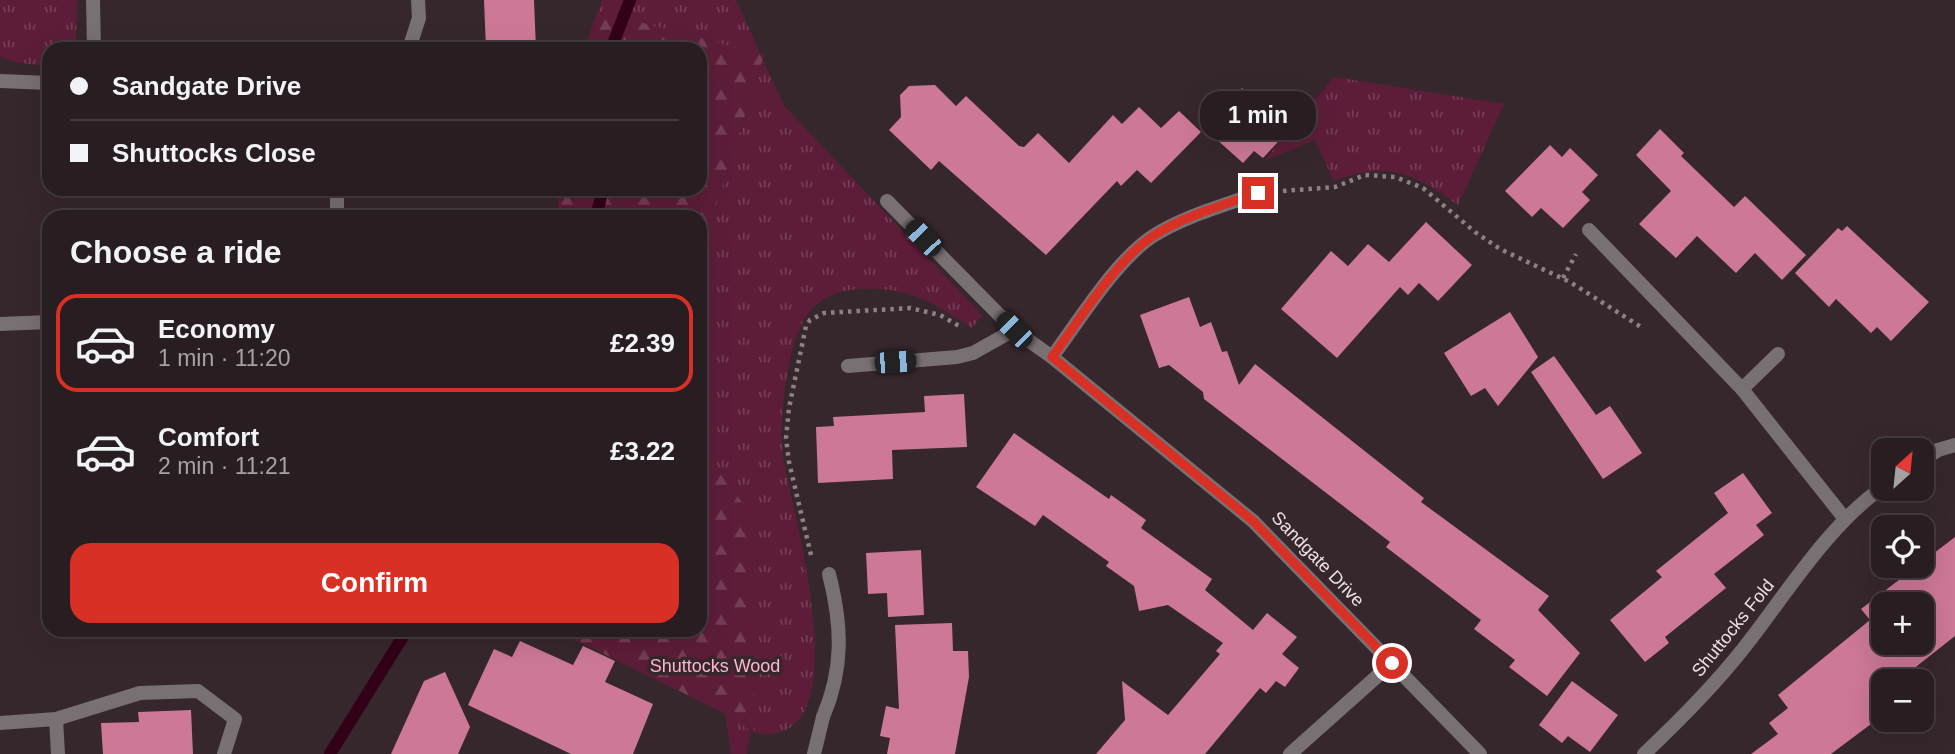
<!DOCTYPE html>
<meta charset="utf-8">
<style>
body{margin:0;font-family:Helvetica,sans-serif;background:#30262a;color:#f1f3f6;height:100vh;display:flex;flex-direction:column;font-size:26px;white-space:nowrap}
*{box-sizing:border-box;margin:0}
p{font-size:23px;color:#a5a2a5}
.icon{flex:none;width:38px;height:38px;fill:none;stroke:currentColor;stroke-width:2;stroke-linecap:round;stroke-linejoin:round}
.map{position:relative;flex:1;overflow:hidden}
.panel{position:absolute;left:42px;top:210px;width:665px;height:427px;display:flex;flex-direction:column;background:#281d21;border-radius:21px;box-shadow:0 7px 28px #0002,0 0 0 2px #443b3f}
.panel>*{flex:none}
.banner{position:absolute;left:42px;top:42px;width:665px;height:154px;border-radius:21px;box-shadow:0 7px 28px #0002,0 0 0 2px #443b3f;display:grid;align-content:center;height:154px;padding:0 28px;background:#281d21}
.needle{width:46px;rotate:27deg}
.tools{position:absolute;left:1871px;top:438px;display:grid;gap:14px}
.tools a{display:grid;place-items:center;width:63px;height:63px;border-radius:14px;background:#281d21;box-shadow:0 7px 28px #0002,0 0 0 2px #443b3f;font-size:35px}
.end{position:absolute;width:32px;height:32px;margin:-16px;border:9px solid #d93025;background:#fff;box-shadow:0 0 0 4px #fff}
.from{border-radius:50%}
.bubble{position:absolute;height:49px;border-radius:21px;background:#281d21;box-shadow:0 7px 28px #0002,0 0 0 2px #443b3f;font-size:23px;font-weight:700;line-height:49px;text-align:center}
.car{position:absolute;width:21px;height:42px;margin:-21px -10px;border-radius:9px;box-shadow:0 0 5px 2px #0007;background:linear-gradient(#222 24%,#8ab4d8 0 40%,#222 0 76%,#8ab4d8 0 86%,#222 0)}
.banner b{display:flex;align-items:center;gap:24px;height:66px;font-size:26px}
.banner b+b{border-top:2px solid #443b3f}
.banner i{width:18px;height:18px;background:#f1f3f6}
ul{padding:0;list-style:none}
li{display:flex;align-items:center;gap:21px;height:98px;margin:0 14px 10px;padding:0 14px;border:4px solid transparent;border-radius:21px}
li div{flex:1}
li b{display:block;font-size:26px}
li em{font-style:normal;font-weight:700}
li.active{border-color:#d93025}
li>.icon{width:63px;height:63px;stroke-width:1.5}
h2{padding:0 28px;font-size:32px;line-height:84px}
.action{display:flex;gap:14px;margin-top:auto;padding:14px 28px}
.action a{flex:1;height:80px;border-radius:21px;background:#d93025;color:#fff;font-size:28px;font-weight:700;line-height:80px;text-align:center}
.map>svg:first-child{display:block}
.grass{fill:url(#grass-tufts)}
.forest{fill:url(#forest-firs)}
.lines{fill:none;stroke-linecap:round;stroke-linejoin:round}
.stream{stroke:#320017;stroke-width:12}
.building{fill:#cd7897;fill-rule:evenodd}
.path{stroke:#8e8185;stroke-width:4.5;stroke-dasharray:3.5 5;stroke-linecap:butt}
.service{stroke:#787072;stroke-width:14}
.minor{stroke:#787072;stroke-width:14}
.route{stroke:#d93025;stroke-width:9}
.labels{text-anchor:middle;stroke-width:7;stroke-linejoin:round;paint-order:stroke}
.street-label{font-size:18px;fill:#ece1e4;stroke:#36272c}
.park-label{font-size:18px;fill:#fcb7ce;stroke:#36272c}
</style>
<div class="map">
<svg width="1955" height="754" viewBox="0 0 1955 754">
<defs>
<pattern id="grass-tufts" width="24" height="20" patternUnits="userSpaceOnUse" patternTransform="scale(1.75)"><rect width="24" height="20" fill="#5d1d38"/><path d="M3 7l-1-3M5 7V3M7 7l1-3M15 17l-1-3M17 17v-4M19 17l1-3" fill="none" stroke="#743e55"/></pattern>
<pattern id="forest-firs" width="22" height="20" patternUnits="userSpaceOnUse" patternTransform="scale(1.75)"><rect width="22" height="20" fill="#5d1d38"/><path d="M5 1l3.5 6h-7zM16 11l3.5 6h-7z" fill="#743e55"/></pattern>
</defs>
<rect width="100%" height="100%" fill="#36272c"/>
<g class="grass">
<path d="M 0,0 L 77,0 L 76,44 L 73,49 L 49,49 L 49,66 L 19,63 L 0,57 Z"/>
<path d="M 602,0 L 736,0 L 784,106 L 982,315 L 972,328 C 930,300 903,284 850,290 C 834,292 820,299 809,312 C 787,340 778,421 783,456 C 790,506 866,752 755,733 L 752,516 L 700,445 L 700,256 L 764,56 L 598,11 Z"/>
<path d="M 1334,77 L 1504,104 L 1458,205 C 1413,172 1387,161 1334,181 L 1315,140 L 1264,161 Z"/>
<path d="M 725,713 L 751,731 L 746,754 L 731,754 Z"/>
</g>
<g class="forest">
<path d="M 598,11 L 764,55 L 700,256 L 700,217 L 559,217 L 557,189 L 700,189 L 700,49 L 584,49 Z"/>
<path d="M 700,445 L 752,516 L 755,733 L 724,713 L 555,630 L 700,630 Z"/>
</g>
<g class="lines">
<g class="stream">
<path d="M 611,49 L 630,0"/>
<path d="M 596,217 L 603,189"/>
<path d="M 330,754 L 407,630"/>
</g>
</g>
<g class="building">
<path d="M 484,0 L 534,0 L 536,49 L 486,49 Z"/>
<path d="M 935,85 L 956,106 L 966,96 L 1019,146 L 1024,147 L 1038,133 L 1069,163 L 1113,115 L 1122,124 L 1139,107 L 1161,128 L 1179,111 L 1201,132 L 1151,183 L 1137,170 L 1121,186 L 1117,181 L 1046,255 L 939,161 L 931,170 L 889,130 L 901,117 L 900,95 L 909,86 Z"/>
<path d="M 1242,88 L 1289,130 L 1263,158 L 1254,151 L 1243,163 L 1206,130 Z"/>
<path d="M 1660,129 L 1684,153 L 1681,156 L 1734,207 L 1745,196 L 1806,255 L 1782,280 L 1755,253 L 1736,273 L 1697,236 L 1676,258 L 1639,224 L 1671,191 L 1636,155 Z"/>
<path d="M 1550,145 L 1562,157 L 1570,148 L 1598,175 L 1582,192 L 1590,200 L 1563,228 L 1541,208 L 1532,217 L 1505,191 Z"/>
<path d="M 1426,222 L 1472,265 L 1438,301 L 1419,283 L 1408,295 L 1400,287 L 1337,358 L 1281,309 L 1331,251 L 1348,266 L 1368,244 L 1389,262 Z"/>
<path d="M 1847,226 L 1929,302 L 1891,341 L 1877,327 L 1871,333 L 1836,299 L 1829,307 L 1795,273 L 1838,228 L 1842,231 Z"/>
<path d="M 1189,297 L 1200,327 L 1211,322 L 1222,352 L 1227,351 L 1239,385 L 1255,364 L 1424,498 L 1421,502 L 1549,596 L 1538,610 L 1580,653 L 1547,696 L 1509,667 L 1515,660 L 1474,629 L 1481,620 L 1386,547 L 1390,542 L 1204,399 L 1203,392 L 1169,365 L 1159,368 L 1140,315 Z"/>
<path d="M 1510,312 L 1538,357 L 1498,406 L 1485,388 L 1471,396 L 1444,353 Z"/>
<path d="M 1554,356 L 1596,415 L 1610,406 L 1642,453 L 1603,479 L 1531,372 Z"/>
<path d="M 964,394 L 967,447 L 892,450 L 893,479 L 818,483 L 816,427 L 834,426 L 833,417 L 925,412 L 924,396 Z"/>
<path d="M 1014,433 L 1109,499 L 1111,495 L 1146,520 L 1141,528 L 1212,579 L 1205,590 L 1253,630 L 1267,613 L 1297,637 L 1282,654 L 1299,668 L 1285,687 L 1276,681 L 1266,693 L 1260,688 L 1205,754 L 1096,754 L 1125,720 L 1122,681 L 1168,715 L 1220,654 L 1216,651 L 1223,643 L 1168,605 L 1139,611 L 1134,586 L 1106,566 L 1109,562 L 1043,515 L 1035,526 L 976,487 Z"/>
<path d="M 1743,473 L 1772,513 L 1756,525 L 1764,535 L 1714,574 L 1726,588 L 1665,637 L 1669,643 L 1645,662 L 1610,620 L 1662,577 L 1656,571 L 1728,513 L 1714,493 Z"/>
<path d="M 1955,537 L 1955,636 L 1898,681 L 1883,681 L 1883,715 L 1831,754 L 1751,754 L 1778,734 L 1769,723 L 1788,708 L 1778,695 L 1870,620 L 1861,609 ZM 1883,604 L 1922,604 L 1922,642 L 1883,642 Z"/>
<path d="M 921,550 L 924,615 L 888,617 L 887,593 L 868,594 L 866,553 Z"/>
<path d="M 952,623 L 953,651 L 968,651 L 969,677 L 955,754 L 887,754 L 890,738 L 880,736 L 886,706 L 899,709 L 895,625 Z"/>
<path d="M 520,641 L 573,665 L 583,646 L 615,661 L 605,682 L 653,704 L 633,754 L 571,754 L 468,705 L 494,649 L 512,657 Z"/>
<path d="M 445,672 L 470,727 L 458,754 L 391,754 L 424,681 Z"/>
<path d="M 1572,681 L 1618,715 L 1590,752 L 1568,736 L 1562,743 L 1539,725 Z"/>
<path d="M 191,710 L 193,754 L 103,754 L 101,723 L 139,722 L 138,712 Z"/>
</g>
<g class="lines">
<g class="path">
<path d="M 1283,191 L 1335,187 L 1365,175 L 1395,177 L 1423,188 L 1475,232 L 1500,249 L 1570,282 L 1641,327"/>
<path d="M 1563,278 L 1576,254"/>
<path d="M 811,555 L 789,462 L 786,438 L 789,408 L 806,326 L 810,320 L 824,313 L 910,308 L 940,315 L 961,327"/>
</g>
<g class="service">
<path d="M 1589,230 L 1742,389"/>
<path d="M 0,324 L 49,322"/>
<path d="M 848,366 L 957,357 L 973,353 L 1014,330 L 887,201"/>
<path d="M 1938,450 L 1955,445"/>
<path d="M 823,717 C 844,668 842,625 829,574"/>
<path d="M 56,719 L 58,754"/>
<path d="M 0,723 L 56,719 L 140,693 L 198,691 L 235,719 L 224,754"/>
</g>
<g class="minor">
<path d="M 93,0 L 94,49"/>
<path d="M 409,49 L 419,18 L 418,0"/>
<path d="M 0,81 L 49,83"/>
<path d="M 337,217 L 337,189"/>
<path d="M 1014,330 L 1052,357 L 1253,521 L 1480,754"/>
<path d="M 1778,354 L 1742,389 L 1845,519"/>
<path d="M 1052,357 C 1079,321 1116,260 1153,236 C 1184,216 1223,206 1258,193"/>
<path d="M 1922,461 L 1938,450"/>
<path d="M 814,754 L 823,717"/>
<path d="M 1290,754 L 1392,663"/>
<path d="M 1644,754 C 1679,721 1713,687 1743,649 C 1785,596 1828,525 1883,487"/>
</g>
</g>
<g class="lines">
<path class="route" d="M 1258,193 C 1223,205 1184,216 1153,236 C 1116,260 1079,321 1052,357 L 1253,521 L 1392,663"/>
</g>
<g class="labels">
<g class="street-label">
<text transform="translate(1318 559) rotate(46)" y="6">Sandgate Drive</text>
<text transform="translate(1733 628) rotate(-51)" y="6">Shuttocks Fold</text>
</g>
<g class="park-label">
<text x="715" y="672">Shuttocks Wood</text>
</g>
</g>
</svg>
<div class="tools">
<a><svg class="needle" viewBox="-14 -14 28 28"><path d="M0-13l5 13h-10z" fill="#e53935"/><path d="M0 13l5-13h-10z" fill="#a5a2a5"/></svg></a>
<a><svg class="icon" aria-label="locate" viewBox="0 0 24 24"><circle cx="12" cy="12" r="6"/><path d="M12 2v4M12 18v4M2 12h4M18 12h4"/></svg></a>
<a>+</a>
<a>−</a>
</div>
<i class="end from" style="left:1392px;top:663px"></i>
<i class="end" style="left:1258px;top:193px"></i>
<div class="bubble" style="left:1200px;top:91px;width:116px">1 min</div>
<i class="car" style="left:923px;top:238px;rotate:316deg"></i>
<i class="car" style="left:1014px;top:330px;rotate:315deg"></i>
<i class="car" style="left:895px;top:362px;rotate:86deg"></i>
<div class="banner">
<b><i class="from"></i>Sandgate Drive</b>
<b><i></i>Shuttocks Close</b>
</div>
<section class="panel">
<h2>Choose a ride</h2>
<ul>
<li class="active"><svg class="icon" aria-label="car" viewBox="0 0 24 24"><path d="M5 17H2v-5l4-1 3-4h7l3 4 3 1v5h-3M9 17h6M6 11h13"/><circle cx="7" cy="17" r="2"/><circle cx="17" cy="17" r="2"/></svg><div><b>Economy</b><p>1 min · 11:20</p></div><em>£2.39</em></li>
<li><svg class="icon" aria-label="car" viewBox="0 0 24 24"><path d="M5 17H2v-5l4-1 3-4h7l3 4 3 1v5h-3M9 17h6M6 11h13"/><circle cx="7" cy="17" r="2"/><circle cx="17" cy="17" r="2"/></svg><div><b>Comfort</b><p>2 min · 11:21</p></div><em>£3.22</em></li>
</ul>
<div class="action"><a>Confirm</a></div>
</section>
</div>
